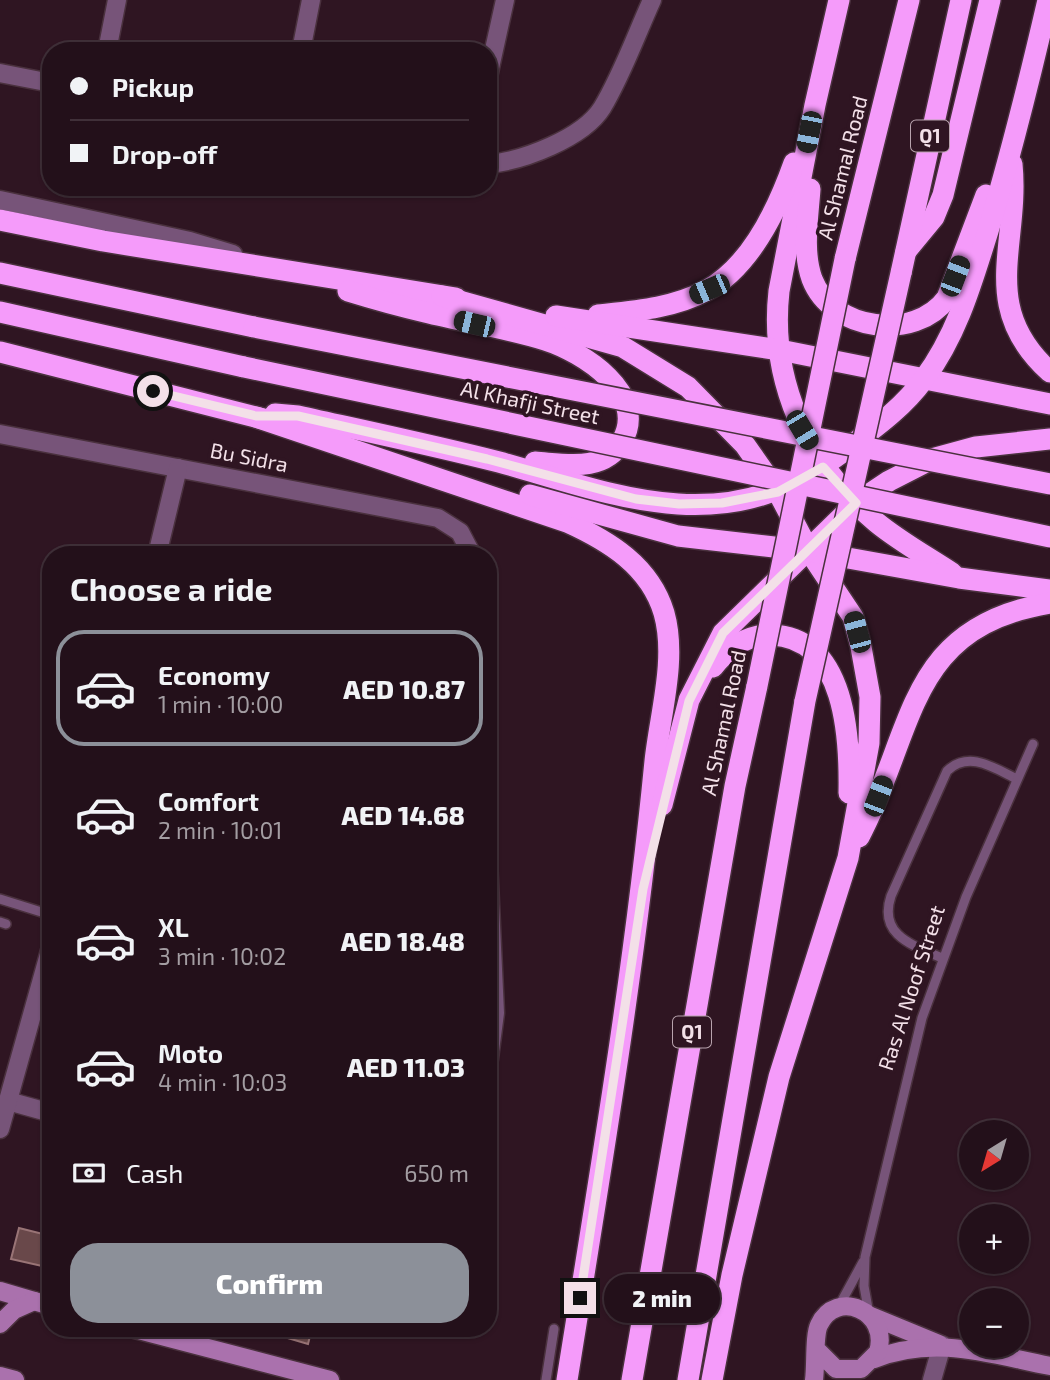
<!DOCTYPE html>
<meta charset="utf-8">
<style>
body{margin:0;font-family:"Exo 2",sans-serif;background:#2f1e27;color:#f1f3f6;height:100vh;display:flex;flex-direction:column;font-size:26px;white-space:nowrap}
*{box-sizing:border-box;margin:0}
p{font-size:23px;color:#a39da2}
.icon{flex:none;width:38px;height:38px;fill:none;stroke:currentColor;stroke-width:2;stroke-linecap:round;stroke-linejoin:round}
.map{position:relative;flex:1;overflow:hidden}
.side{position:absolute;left:42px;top:546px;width:455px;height:791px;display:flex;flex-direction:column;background:#23101a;border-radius:28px;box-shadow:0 2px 5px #0004,0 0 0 2px #403039}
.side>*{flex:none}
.top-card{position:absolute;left:42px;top:42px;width:455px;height:154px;border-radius:28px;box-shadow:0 2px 5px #0004,0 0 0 2px #403039;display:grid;align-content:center;height:154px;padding:0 28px;background:#23101a}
.needle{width:46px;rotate:217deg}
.controls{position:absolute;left:959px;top:1120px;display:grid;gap:14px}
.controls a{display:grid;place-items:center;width:70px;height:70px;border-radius:50%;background:#23101a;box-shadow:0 2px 5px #0004,0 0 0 2px #403039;font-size:35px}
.end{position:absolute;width:32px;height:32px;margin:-16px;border:9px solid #f3e0e8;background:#111;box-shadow:0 0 0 4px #111}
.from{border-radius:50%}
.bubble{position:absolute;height:49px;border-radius:24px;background:#23101a;box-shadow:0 2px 5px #0004,0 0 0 2px #403039;font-size:23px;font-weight:800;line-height:49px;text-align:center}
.car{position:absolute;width:21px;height:42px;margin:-21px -10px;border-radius:9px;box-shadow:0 0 5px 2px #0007;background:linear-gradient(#222 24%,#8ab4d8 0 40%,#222 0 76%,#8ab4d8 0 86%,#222 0)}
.top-card b{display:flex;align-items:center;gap:24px;height:66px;font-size:26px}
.top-card b+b{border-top:2px solid #403039}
.top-card i{width:18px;height:18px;background:#f1f3f6}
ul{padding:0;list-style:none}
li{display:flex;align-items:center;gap:21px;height:116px;margin:0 14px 10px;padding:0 14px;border:4px solid transparent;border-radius:28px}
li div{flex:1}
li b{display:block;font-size:26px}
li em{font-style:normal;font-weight:800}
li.current{border-color:#8c9099}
li>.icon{width:63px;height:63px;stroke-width:1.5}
h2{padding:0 28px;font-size:32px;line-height:84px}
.pay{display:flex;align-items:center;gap:18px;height:77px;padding:0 28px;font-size:26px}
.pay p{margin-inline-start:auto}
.action{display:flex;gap:14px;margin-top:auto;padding:14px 28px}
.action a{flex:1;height:80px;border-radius:28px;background:#8c9099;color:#fff;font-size:28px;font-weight:800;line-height:80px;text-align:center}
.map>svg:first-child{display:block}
.building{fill:#69484a;stroke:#997476;stroke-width:2}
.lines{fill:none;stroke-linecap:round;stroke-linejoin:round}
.lane-casing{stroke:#4a313e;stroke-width:12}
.street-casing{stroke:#4a313e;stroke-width:21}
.secondary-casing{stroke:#4a313e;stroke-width:21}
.highway-casing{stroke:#4a313e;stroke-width:24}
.lane{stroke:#775479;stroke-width:9}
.street{stroke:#775479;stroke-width:18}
.secondary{stroke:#aa71ad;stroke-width:18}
.highway{stroke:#f59bfa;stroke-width:21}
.highway-bridge-casing{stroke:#4a313e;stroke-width:24;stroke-linecap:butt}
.highway-bridge{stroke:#f59bfa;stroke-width:21}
.route{stroke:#f3e0e8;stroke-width:9}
.labels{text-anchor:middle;stroke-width:7;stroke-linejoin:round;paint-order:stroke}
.shield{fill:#2f1522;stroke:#b8a3ad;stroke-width:2}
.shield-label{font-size:19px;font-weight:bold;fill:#f3e0e8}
.street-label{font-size:21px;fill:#f3e0e8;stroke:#2f1522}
</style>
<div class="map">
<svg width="1050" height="1380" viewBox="0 0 1050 1380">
<rect width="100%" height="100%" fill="#2f1522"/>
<g class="building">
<path d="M 19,1228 L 51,1236 L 51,1268 L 11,1259 Z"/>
<path d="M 267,1328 L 312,1328 L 308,1344 L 267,1332 Z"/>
</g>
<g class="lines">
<g class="lane-casing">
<g id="lane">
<path d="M 0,899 L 51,915"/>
<path d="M 0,922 L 6,924"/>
<path d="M 942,958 C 912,945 878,935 891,896 L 947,771 C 969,750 994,768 1017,779"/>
<path d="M 838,1308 L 863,1262"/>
<path d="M 869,1314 L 864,1286 L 865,1257 L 922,1018 L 966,897 L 1033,744"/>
<path d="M 546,1380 L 554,1329"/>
</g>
</g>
<g class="street-casing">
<g id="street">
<path d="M 107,51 L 117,0"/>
<path d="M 301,51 L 311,0"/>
<path d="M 0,73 L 51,83"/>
<path d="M 488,77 L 505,0"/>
<path d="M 488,164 C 523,161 583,138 602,108 C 622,75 636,35 652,0"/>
<path d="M 0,200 L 190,241 L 233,254"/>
<path d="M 0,434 L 438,518 L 460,532 L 472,555"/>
<path d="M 157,555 L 178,468"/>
<path d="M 488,860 L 495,1013 L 488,1066"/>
<path d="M 8,1101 L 51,1113"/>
<path d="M 0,1129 L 51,947"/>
<path d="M 932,1380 L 942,1345"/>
</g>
</g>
<g class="secondary-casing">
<g id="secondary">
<path d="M 0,1291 L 51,1306"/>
<path d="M 871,1316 L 939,1344"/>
<path d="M 0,1324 L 14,1310 L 34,1301"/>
<path d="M 131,1328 L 330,1380"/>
<path d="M 874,1359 C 935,1335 989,1354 1050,1366"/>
<path d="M 0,1376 L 15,1380"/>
<path d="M 814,1380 C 816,1366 814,1335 819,1325 C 836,1288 890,1311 878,1352 L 861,1369 L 836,1369 L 818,1351"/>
</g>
</g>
<g class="highway-casing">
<g id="highway">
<path d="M 839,0 L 815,105 L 779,291 C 769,380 807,464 876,522 C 899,541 926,556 952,573"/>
<path d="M 1012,164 C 1020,245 977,306 1050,372"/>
<path d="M 810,189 C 808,218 802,251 812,279 C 832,331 915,342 947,298 L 986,195"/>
<path d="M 0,220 L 103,241 L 456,298"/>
<path d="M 906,251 L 934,217 L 943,195 L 990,0"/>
<path d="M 845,259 L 909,0"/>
<path d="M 0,273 L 254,327"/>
<path d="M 901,273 L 961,0"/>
<path d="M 348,291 C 374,299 399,306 425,312 C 465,322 507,328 545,340 C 583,352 649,394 622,441 C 604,473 565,464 535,462"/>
<path d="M 442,296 L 623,347 L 688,387 L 745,445 L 778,492 L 809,551 L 853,617 L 861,647 L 870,697 L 869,743 L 848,858 L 779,1077 L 732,1275 L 712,1380"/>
<path d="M 0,312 L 244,367"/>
<path d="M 598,315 C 635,311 674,308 707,290 C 751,266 778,208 794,163"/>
<path d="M 556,316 L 780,350 L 1050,404"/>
<path d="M 0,352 L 267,420"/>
<path d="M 275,414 L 298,416 C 365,431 432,445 499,462 C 557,478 617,500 678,504 C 745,508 791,490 844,451 C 873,429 902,409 924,379 C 957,335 972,282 988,231 C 1011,154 1030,78 1048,0"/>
<path d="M 256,417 L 567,522 C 609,541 650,566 664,613 C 677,659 660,714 655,761 C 635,968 600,1174 567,1380"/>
<path d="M 530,495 L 678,536 L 809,551 L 959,578 L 1050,590"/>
<path d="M 713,667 C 728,648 747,634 772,635 C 846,638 850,738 849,793"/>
<path d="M 662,805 L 689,700 L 723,633 L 856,503 L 889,481 L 932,459 L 976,447 L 1050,439"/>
<path d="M 859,837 C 916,730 905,627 1050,603"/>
<path d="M 632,1380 L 735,786 L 757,686"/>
<path d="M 688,1380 L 805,701"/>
</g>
</g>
<use href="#lane" class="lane"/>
<use href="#street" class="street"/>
<use href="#secondary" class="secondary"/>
<use href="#highway" class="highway"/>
<g class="highway-bridge-casing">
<g id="highway-bridge">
<path d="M 254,327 L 1050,484"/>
<path d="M 244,367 L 1050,537"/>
<path d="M 757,686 L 845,259"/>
<path d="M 805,701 L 901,273"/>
</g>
</g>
<use href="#highway-bridge" class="highway-bridge"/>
</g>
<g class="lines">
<path class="route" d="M 153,391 L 256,416 L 298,416 L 487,459 L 636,499 L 679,504 L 722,503 L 778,492 L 823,467 L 856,503 L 723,633 L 689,701 L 643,889 L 580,1298"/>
</g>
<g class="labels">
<g class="shield">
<rect x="911" y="120.5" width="38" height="31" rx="5"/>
<rect x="673" y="1016.5" width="38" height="31" rx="5"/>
</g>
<g class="shield-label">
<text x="930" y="143">Q1</text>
<text x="692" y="1039">Q1</text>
</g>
<g class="street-label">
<text transform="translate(843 168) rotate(-76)" y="7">Al Shamal Road</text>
<text transform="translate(530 403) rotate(12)" y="7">Al Khafji Street</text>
<text transform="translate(249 458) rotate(11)" y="7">Bu Sidra</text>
<text transform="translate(724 723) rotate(-78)" y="7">Al Shamal Road</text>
<text transform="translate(912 988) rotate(-72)" y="7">Ras Al Noof Street</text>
</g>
</g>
</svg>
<div class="controls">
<a><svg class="needle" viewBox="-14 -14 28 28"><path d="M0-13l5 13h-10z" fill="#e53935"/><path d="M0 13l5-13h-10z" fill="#a39da2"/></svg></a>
<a>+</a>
<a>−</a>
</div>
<i class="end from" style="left:153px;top:391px"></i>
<i class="end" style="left:580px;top:1298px"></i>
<div class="bubble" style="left:604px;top:1274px;width:116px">2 min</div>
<i class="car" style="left:809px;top:132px;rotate:191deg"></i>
<i class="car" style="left:955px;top:276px;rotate:21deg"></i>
<i class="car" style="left:709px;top:289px;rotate:247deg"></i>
<i class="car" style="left:474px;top:324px;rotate:283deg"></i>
<i class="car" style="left:802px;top:430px;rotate:149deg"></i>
<i class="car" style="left:857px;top:632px;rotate:345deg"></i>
<i class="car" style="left:878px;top:796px;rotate:21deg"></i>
<div class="top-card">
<b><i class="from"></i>Pickup</b>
<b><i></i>Drop-off</b>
</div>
<section class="side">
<h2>Choose a ride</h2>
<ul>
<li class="current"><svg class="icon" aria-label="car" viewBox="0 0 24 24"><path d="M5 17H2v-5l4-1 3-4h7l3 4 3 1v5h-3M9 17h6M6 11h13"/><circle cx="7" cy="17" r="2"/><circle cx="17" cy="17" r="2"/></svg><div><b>Economy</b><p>1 min · 10:00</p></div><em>AED 10.87</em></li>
<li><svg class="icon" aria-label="car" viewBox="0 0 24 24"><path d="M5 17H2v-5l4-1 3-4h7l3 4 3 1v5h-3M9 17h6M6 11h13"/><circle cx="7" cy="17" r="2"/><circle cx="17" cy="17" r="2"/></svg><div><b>Comfort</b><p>2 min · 10:01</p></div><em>AED 14.68</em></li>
<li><svg class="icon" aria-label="car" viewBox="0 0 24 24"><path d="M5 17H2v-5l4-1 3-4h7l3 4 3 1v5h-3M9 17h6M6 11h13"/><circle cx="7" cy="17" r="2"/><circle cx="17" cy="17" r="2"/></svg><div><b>XL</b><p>3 min · 10:02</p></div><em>AED 18.48</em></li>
<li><svg class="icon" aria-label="car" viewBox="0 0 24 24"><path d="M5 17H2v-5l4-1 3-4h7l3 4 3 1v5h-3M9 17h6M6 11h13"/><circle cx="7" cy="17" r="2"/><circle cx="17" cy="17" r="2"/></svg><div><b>Moto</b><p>4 min · 10:03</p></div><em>AED 11.03</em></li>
</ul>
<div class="pay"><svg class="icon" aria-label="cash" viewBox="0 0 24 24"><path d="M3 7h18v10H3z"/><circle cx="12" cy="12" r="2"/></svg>Cash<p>650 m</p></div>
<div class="action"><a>Confirm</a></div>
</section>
</div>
